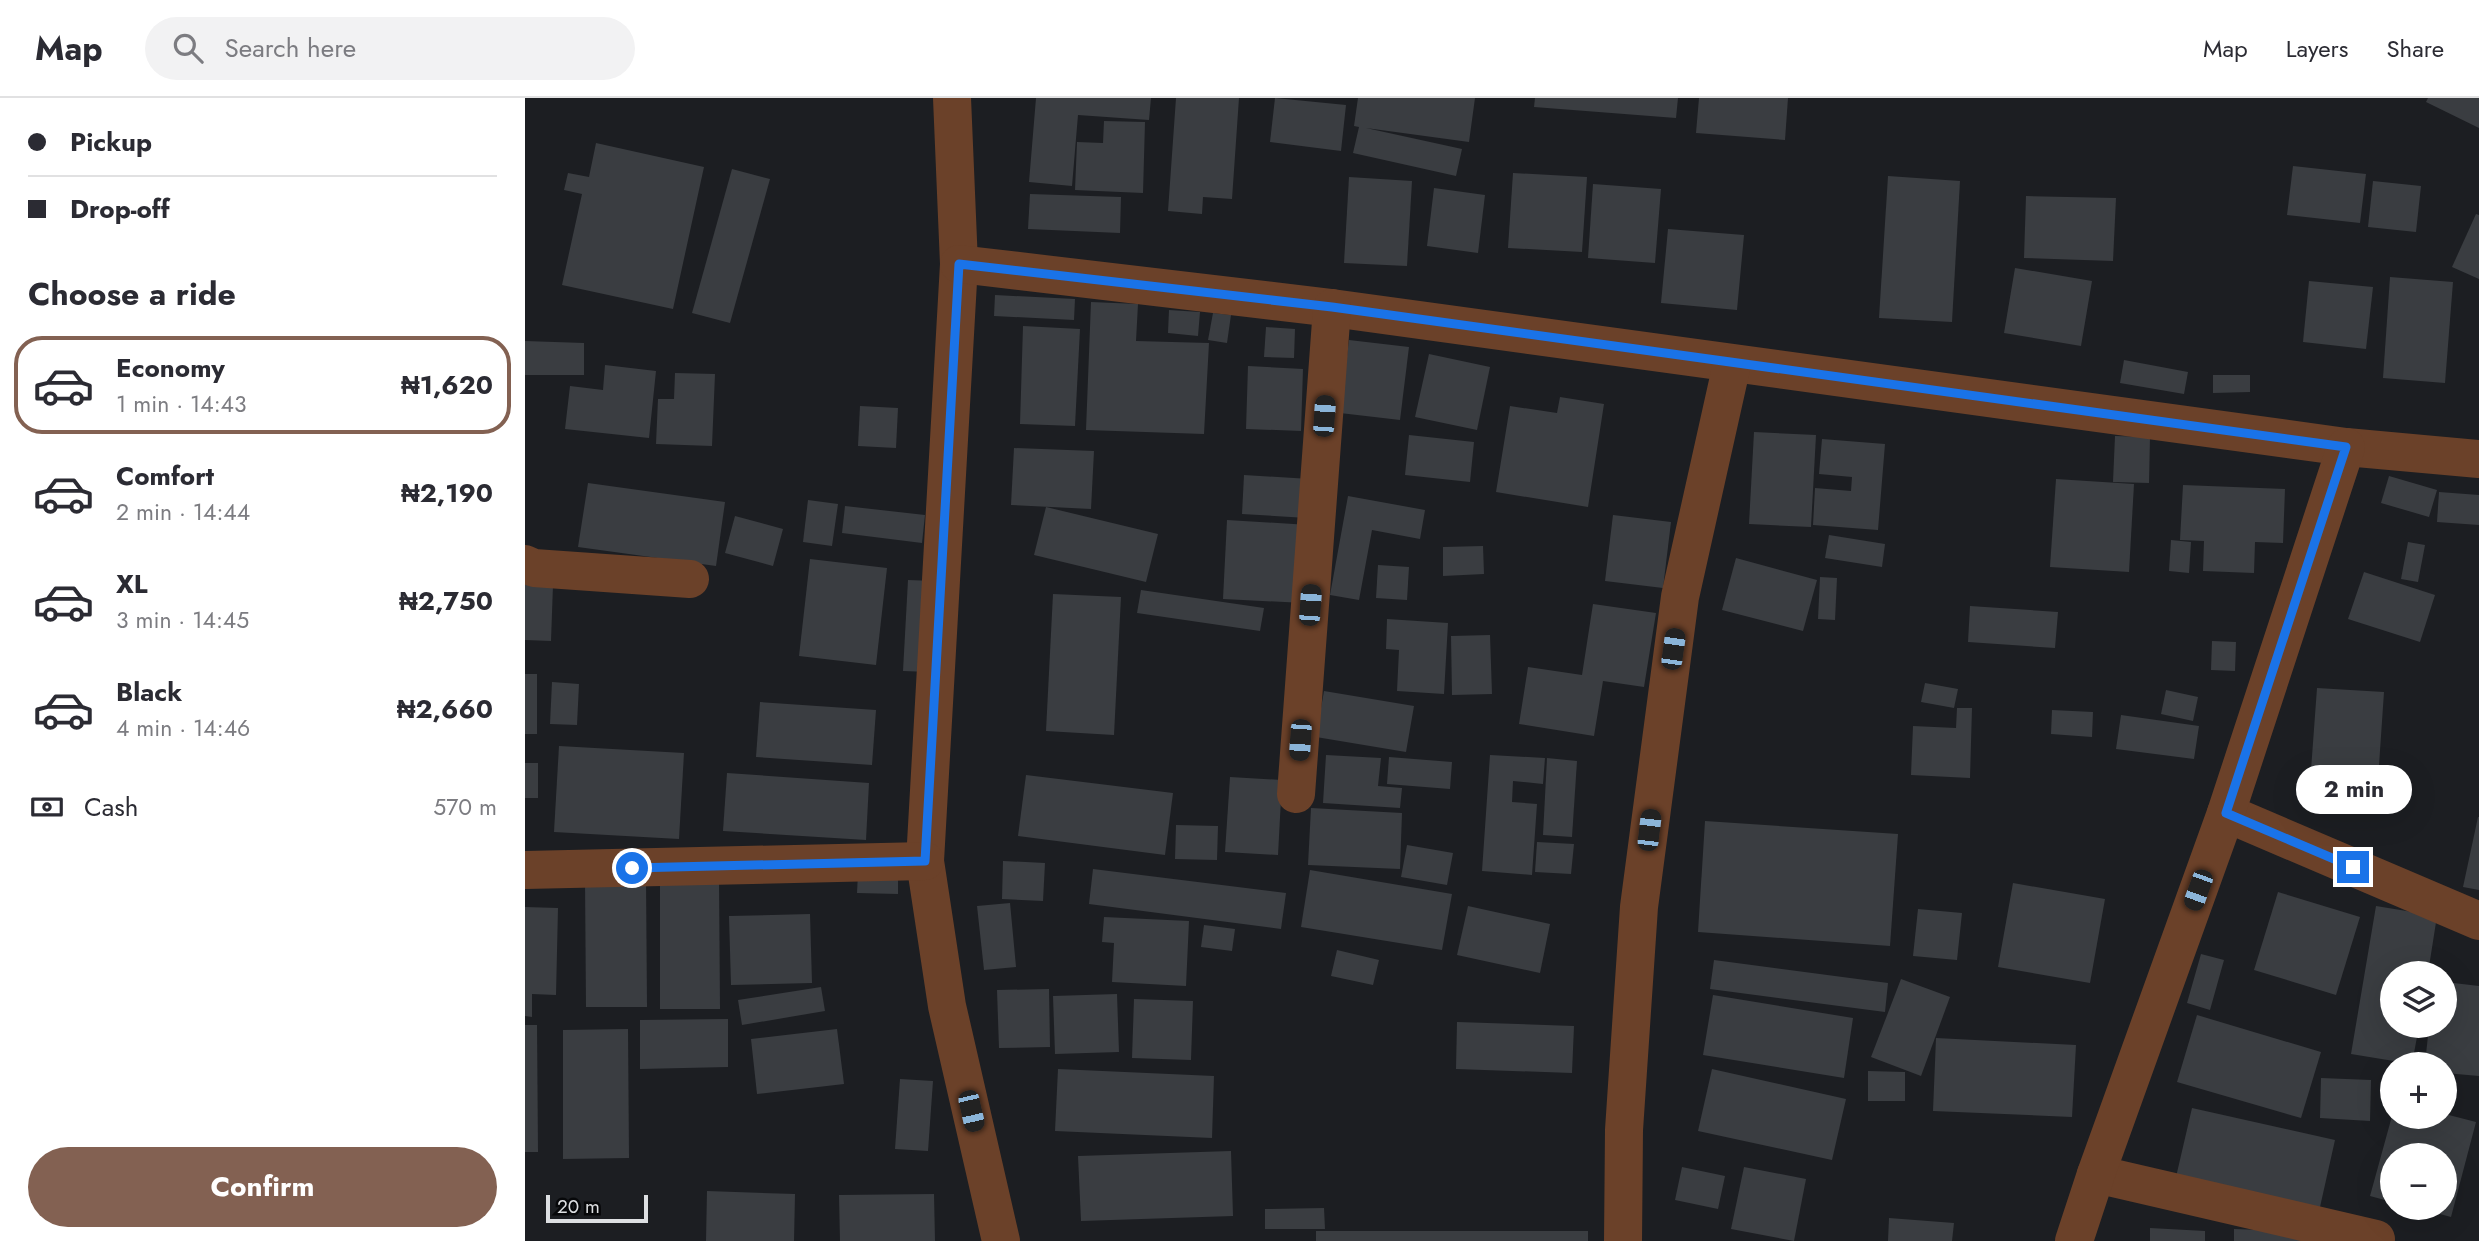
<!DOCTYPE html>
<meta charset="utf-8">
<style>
body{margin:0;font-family:Jost,sans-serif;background:#f2f2f3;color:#2b2b33;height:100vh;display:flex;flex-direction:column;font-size:26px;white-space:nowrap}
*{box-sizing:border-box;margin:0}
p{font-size:23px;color:#7c7c81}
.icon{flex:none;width:38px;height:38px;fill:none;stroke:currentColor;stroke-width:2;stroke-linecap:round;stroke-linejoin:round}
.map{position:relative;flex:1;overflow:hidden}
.drawer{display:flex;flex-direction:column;background:#fff;width:525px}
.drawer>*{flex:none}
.banner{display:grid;align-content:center;height:154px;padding:0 28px;background:#fff}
.fabs{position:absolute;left:1855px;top:863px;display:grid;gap:14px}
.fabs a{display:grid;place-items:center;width:77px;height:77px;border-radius:50%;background:#fff;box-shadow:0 7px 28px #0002;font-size:35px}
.scale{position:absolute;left:21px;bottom:18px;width:102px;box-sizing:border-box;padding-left:7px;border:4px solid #dddfe2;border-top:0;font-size:19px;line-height:24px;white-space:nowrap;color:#dddfe2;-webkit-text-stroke:5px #07080a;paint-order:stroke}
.end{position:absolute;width:32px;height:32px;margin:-16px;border:9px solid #1a73e8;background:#fff;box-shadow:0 0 0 4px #fff}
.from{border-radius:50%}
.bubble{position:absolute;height:49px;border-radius:24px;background:#fff;box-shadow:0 7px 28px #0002;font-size:23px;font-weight:700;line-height:49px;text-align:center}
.car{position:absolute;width:21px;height:42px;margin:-21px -10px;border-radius:9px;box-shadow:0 0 5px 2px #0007;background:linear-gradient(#222 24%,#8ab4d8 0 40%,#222 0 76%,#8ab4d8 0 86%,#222 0)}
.banner b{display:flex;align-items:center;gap:24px;height:66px;font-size:26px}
.banner b+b{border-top:2px solid #e1e1e2}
.banner i{width:18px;height:18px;background:#2b2b33}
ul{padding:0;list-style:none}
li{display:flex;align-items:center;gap:21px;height:98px;margin:0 14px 10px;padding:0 14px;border:4px solid transparent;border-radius:28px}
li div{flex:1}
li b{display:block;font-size:26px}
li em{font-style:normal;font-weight:700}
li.selected{border-color:#836152}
li>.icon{width:63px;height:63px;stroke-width:1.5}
h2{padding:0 28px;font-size:32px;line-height:84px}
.pay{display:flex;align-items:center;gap:18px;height:77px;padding:0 28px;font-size:26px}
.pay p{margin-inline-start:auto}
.primary-button{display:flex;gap:14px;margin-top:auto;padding:14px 28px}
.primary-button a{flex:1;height:80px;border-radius:42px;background:#836152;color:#fff;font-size:28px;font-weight:700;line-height:80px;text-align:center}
header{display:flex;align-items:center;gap:42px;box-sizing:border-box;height:98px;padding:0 35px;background:#fff;border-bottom:2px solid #e1e1e2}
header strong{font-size:33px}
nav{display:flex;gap:38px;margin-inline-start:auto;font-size:24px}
.search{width:490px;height:63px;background:#f2f2f3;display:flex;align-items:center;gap:18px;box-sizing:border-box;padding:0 24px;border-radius:38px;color:#7c7c81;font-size:26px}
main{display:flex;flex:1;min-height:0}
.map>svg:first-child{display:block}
.building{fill:#3a3d41}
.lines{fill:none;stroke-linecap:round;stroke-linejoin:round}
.minor{stroke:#6b4129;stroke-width:38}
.route{stroke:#1a73e8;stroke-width:9}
</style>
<header>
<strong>Map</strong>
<div class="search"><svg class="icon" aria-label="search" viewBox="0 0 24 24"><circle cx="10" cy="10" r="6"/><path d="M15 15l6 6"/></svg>Search here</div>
<nav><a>Map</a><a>Layers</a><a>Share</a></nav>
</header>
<main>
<section class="drawer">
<div class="banner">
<b><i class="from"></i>Pickup</b>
<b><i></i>Drop-off</b>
</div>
<h2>Choose a ride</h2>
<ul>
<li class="selected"><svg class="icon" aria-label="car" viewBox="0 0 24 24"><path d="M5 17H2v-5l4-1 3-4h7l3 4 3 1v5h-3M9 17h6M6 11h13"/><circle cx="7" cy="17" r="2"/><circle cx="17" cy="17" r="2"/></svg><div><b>Economy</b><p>1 min · 14:43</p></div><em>₦1,620</em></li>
<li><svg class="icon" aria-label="car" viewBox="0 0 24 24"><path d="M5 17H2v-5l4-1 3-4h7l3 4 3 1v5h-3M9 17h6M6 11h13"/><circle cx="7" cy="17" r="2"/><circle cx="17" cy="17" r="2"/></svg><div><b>Comfort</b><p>2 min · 14:44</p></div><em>₦2,190</em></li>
<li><svg class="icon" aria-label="car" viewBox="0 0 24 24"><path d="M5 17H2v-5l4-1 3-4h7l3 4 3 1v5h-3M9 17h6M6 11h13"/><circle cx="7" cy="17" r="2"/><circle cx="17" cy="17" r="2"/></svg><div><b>XL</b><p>3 min · 14:45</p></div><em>₦2,750</em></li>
<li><svg class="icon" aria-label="car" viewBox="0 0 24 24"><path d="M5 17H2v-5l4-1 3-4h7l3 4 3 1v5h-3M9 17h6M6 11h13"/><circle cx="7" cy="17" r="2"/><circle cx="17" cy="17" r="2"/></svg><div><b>Black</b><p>4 min · 14:46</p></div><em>₦2,660</em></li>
</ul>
<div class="pay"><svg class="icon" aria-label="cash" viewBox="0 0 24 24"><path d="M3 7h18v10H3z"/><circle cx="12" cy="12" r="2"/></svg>Cash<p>570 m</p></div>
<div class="primary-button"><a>Confirm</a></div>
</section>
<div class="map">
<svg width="1954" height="1143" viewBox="0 0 1954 1143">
<rect width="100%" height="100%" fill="#1c1e22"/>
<g class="building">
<path d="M 511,0 L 626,0 L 624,22 L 553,17 L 547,88 L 504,84 Z"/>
<path d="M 651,0 L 714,0 L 707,101 L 678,99 L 677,116 L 643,113 Z"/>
<path d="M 750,0 L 821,7 L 816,53 L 745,44 Z"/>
<path d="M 833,0 L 950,0 L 944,44 L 841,30 L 937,51 L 931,78 L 828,55 L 834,29 L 829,28 Z"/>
<path d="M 1010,0 L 1153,0 L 1151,20 L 1009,9 Z"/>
<path d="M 1174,0 L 1263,0 L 1260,42 L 1171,35 Z"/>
<path d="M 1903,0 L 1954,0 L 1954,30 L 1901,4 Z"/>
<path d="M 579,23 L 620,24 L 618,95 L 550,92 L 552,44 L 578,45 Z"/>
<path d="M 71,45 L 179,69 L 148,211 L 37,187 L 57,96 L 39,92 L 43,75 L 64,79 Z"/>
<path d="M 1768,68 L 1841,76 L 1835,125 L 1762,117 Z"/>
<path d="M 207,71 L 245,81 L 205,225 L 167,215 Z"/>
<path d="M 988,75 L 1062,79 L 1057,154 L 983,150 Z"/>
<path d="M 1363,78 L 1435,83 L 1427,224 L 1354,220 Z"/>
<path d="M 824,79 L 887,83 L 882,168 L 819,165 Z"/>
<path d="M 1848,83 L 1896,88 L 1891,134 L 1843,129 Z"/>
<path d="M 1068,86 L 1136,91 L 1130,165 L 1063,160 Z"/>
<path d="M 909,90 L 960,97 L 953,155 L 902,148 Z"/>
<path d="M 505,96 L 596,99 L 595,135 L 503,131 Z"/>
<path d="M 1501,98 L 1591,100 L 1588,163 L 1499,160 Z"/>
<path d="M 1951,116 L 1954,117 L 1954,181 L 1927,169 Z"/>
<path d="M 1143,131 L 1219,137 L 1212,212 L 1136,205 Z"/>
<path d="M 1490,170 L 1567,183 L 1556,248 L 1479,235 Z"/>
<path d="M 1865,179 L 1928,184 L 1920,285 L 1858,280 Z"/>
<path d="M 1784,183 L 1848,189 L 1841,251 L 1778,244 Z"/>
<path d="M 470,197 L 550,201 L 549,222 L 469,218 Z"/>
<path d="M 566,204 L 613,206 L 611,243 L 684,245 L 679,336 L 561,332 Z"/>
<path d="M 644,212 L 675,214 L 673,238 L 643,235 Z"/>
<path d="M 688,215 L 706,217 L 702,245 L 683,242 Z"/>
<path d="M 498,228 L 555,231 L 550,328 L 495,326 Z"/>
<path d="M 741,229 L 770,231 L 769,260 L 739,259 Z"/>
<path d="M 824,242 L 884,249 L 875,322 L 815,315 Z"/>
<path d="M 0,243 L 59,245 L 59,277 L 0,277 Z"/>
<path d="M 904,256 L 965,269 L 952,332 L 890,319 Z"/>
<path d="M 1599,262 L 1663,274 L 1659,296 L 1595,285 Z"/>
<path d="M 80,267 L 131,273 L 124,340 L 40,331 L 45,288 L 78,292 Z"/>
<path d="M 723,268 L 778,271 L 776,333 L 721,331 Z"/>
<path d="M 150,275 L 190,276 L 187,348 L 131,346 L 133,301 L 149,301 Z"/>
<path d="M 1688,277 L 1725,277 L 1725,294 L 1688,295 Z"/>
<path d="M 1035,299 L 1079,306 L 1063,409 L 971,394 L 985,308 L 1032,315 Z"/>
<path d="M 335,308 L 373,310 L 371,350 L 333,348 Z"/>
<path d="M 1229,334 L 1291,337 L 1286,429 L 1224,426 Z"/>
<path d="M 884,337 L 949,344 L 945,384 L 880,377 Z"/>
<path d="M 1590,338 L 1625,339 L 1624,385 L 1588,384 Z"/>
<path d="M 1297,341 L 1360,346 L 1353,432 L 1288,427 L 1290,390 L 1326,393 L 1327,379 L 1294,376 Z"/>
<path d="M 489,350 L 569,353 L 566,411 L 486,407 Z"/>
<path d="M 719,377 L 785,381 L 782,420 L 717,416 Z"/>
<path d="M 1864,378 L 1912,392 L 1904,419 L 1856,405 Z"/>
<path d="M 1531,381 L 1609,386 L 1604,474 L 1525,469 Z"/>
<path d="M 63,385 L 200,404 L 191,468 L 53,449 Z"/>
<path d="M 1658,387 L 1760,391 L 1758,445 L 1730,444 L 1729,475 L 1678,473 L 1679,443 L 1655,442 Z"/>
<path d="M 1914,394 L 1954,397 L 1954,427 L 1912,424 Z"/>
<path d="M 823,398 L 900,412 L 895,441 L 847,432 L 834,502 L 805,497 Z"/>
<path d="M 283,402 L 313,406 L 307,448 L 278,444 Z"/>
<path d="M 320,408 L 400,417 L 397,445 L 317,435 Z"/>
<path d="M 521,409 L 633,436 L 621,484 L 509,457 Z"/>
<path d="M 1088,417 L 1146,424 L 1138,490 L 1080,483 Z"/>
<path d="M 210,418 L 258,431 L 248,468 L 200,455 Z"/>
<path d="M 702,422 L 784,427 L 779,505 L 698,501 Z"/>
<path d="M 1304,437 L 1360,446 L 1357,469 L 1300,460 Z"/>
<path d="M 1646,442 L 1666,444 L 1664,475 L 1644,473 Z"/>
<path d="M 1883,444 L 1900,447 L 1893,484 L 1876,481 Z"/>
<path d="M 958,448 L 959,476 L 918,478 L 918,449 Z"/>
<path d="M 1211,460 L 1292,482 L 1278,533 L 1197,512 Z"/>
<path d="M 285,461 L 362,470 L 351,567 L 274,558 Z"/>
<path d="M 853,467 L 884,469 L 882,502 L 851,500 Z"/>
<path d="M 1839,474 L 1910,497 L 1895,544 L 1823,521 Z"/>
<path d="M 1295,479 L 1312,480 L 1310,522 L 1293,521 Z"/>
<path d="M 383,482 L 409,483 L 404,574 L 378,573 Z"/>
<path d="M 0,486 L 28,487 L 26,543 L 0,542 Z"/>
<path d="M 616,492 L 739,510 L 735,533 L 612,515 Z"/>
<path d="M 528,496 L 596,499 L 589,637 L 521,633 Z"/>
<path d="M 1068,506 L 1131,515 L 1119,589 L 1078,583 L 1069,638 L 994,626 L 1003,569 L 1057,577 Z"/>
<path d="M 1445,508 L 1533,514 L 1530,550 L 1443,544 Z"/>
<path d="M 862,521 L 923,525 L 919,596 L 872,593 L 874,552 L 861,551 Z"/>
<path d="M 965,537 L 967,596 L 927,597 L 926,538 Z"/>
<path d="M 1687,543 L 1711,544 L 1710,573 L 1686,572 Z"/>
<rect x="0" y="576" width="12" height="60"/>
<path d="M 27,584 L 54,586 L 52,627 L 25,626 Z"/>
<path d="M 1400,585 L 1433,591 L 1429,610 L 1396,604 Z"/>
<path d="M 1792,590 L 1859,594 L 1852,697 L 1806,694 L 1808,674 L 1786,672 Z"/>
<path d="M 1641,592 L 1673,599 L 1668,623 L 1636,616 Z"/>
<path d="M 799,593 L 889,608 L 881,654 L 791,639 Z"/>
<path d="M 235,604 L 351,612 L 347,667 L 231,659 Z"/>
<path d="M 1432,610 L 1447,610 L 1445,680 L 1386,677 L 1388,628 L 1431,630 Z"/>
<path d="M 1527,612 L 1568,614 L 1567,639 L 1526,636 Z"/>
<path d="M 1596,617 L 1674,628 L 1669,661 L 1591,651 Z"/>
<path d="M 34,648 L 159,655 L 154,741 L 29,734 Z"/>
<path d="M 801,657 L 856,660 L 853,688 L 877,690 L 875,710 L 798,705 Z"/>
<path d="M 965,657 L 1020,660 L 1018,686 L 988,683 L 987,704 L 1012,706 L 1007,777 L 957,773 Z"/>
<path d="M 864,659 L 927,664 L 925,691 L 862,686 Z"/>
<path d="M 1022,660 L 1052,663 L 1047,739 L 1018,737 Z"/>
<rect x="0" y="665" width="13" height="35"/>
<path d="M 202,675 L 344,685 L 341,742 L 198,733 Z"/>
<path d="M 501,677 L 648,695 L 640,757 L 493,738 Z"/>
<path d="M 705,679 L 757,682 L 753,757 L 700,754 Z"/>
<path d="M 786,710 L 877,715 L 875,771 L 783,767 Z"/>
<path d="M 1953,719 L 1954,719 L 1954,792 L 1938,789 Z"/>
<path d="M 1180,723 L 1373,736 L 1365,848 L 1173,834 Z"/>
<path d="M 651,727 L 693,728 L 692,762 L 650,761 Z"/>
<path d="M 1012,744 L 1049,746 L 1046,776 L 1010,774 Z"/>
<path d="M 882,747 L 928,755 L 922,787 L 876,779 Z"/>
<path d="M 478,763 L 520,765 L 518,803 L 477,801 Z"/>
<path d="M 568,771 L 761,795 L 756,831 L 564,806 Z"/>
<path d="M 785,772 L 927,796 L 917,852 L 776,829 Z"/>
<path d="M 333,775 L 373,775 L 373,796 L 332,795 Z"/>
<path d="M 121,781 L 122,909 L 61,909 L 60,782 Z"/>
<path d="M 135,783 L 194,783 L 195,911 L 135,911 Z"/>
<path d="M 1488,785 L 1580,801 L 1565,885 L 1473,869 Z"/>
<path d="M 1753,794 L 1835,819 L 1811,897 L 1729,872 Z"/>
<path d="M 485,805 L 491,869 L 459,872 L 452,808 Z"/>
<path d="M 943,808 L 1025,826 L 1015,875 L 932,857 Z"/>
<path d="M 1851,808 L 1912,818 L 1903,875 L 1867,875 L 1867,928 L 1894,928 L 1887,966 L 1826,956 Z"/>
<path d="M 0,809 L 33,810 L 31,897 L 7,896 L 7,919 L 0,918 Z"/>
<path d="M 1393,811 L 1437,815 L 1432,862 L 1388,858 Z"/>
<path d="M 285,816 L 287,885 L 206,887 L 204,818 Z"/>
<path d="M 579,819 L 664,823 L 661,888 L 587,884 L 589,845 L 577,844 Z"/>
<path d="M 679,827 L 710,831 L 707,853 L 676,849 Z"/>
<path d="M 812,852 L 854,862 L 848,887 L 806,878 Z"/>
<path d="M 1676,856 L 1699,862 L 1685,912 L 1662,905 Z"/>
<path d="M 1189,862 L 1363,885 L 1360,914 L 1185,891 Z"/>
<path d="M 1376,881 L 1425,899 L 1396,978 L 1346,959 Z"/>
<path d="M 1920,884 L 1954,888 L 1954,978 L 1920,975 L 1920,966 L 1900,966 L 1904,928 L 1920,928 Z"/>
<path d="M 296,889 L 300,913 L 217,927 L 213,902 Z"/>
<path d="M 524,891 L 525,949 L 474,950 L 472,892 Z"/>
<path d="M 592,896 L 594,954 L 530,956 L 528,898 Z"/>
<path d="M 1188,897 L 1328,920 L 1319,980 L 1178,957 Z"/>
<path d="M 609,901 L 668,903 L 666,962 L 607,960 Z"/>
<path d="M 1672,917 L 1796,954 L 1776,1020 L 1652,984 Z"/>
<path d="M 203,921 L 203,969 L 115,971 L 115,922 Z"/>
<path d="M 932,924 L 1049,928 L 1047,975 L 931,971 Z"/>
<path d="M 0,927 L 12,927 L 13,1054 L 0,1054 Z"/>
<path d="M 103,931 L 104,1060 L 38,1061 L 38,932 Z"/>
<path d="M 312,931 L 319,986 L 232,996 L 226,941 Z"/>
<path d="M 1411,940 L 1551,947 L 1547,1019 L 1408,1013 Z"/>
<path d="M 533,971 L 689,978 L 687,1040 L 530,1033 Z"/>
<path d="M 1187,971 L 1321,1001 L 1307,1062 L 1173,1033 Z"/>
<path d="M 1343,973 L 1380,974 L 1380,1003 L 1343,1003 Z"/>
<path d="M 1796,980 L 1846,982 L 1845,1023 L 1795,1020 Z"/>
<path d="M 375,981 L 408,983 L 403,1053 L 370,1051 Z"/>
<path d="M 1667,1010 L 1810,1042 L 1795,1109 L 1651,1079 Z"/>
<path d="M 1920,1016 L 1951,1024 L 1926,1119 L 1893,1110 L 1920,1110 L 1920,1057 L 1867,1057 L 1867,1104 L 1845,1098 L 1867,1018 L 1920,1018 Z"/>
<path d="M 706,1053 L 708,1118 L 556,1123 L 553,1058 Z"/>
<path d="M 1157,1069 L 1200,1078 L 1193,1111 L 1150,1102 Z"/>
<path d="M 1219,1069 L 1281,1081 L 1269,1143 L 1206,1131 Z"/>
<path d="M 182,1093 L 270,1096 L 269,1143 L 181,1143 Z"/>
<path d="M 409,1096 L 410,1143 L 315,1143 L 314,1097 Z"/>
<path d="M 799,1110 L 800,1131 L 740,1131 L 740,1111 Z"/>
<path d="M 1364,1120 L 1429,1125 L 1427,1143 L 1363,1143 Z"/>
<path d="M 1625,1130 L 1680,1133 L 1680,1143 L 1625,1143 Z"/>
<path d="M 1709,1131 L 1786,1134 L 1786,1143 L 1709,1143 Z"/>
<rect x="791" y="1133" width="272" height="10"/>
</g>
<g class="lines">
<g class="minor">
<path d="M 427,0 L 434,166 L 400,763 L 422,908 L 476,1143"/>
<path d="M 434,166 L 807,210 L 1821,349 L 1954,361"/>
<path d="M 0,466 L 9,470 L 165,481"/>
<path d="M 771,696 L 807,210"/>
<path d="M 1701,715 L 1954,823"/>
<path d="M 0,772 L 400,763"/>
<path d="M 1571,1076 L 1851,1141"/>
<path d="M 1098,1143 L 1099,1032 L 1114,809 L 1155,499 L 1207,266"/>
<path d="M 1549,1143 L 1571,1076 L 1701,715 L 1821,349"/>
</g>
</g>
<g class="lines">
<path class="route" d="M 107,770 L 400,763 L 434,166 L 807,209 L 1821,349 L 1701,715 L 1828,769"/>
</g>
</svg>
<div class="fabs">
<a><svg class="icon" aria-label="layers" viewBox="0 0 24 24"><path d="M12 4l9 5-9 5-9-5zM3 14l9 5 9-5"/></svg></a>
<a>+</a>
<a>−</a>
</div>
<div class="scale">20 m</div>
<i class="end from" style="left:107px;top:770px"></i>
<i class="end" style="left:1828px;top:769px"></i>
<div class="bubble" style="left:1771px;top:667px;width:116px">2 min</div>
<i class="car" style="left:799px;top:318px;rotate:4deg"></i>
<i class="car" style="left:785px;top:507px;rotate:4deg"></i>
<i class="car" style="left:1148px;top:551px;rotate:8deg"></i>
<i class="car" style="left:775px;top:642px;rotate:184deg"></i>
<i class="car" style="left:1124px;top:732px;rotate:7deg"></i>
<i class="car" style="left:1673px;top:792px;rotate:200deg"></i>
<i class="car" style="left:446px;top:1013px;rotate:167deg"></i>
</div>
</main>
